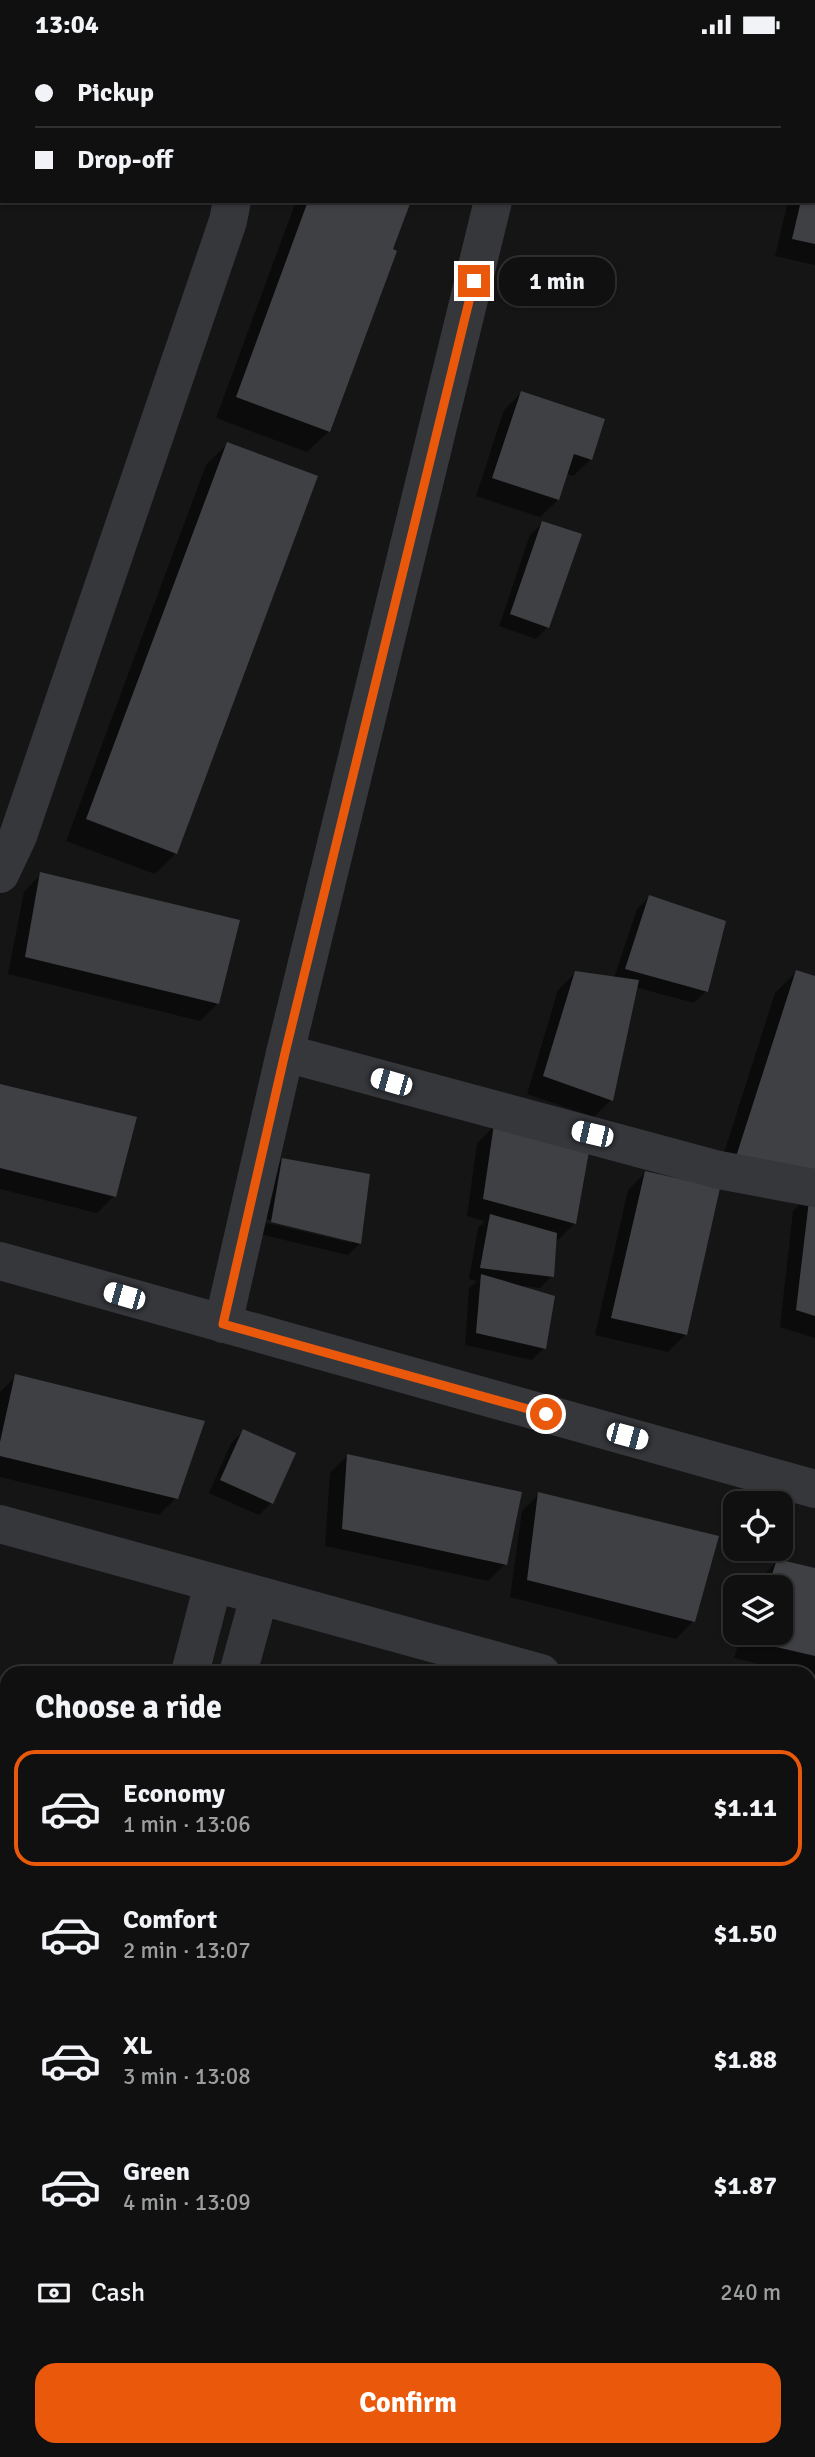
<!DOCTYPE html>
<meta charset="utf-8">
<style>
body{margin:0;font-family:Signika,sans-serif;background:#1e1e1e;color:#f1f3f6;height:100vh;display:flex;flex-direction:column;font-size:26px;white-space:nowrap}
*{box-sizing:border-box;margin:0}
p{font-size:23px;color:#9c9d9f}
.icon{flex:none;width:38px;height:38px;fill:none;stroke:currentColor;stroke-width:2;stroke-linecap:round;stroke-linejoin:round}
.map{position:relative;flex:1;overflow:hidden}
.panel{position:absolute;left:0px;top:1617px;width:816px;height:791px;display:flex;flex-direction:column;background:#101010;border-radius:21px 21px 0 0;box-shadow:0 2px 5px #0004,0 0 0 2px #303030}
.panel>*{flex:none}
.hud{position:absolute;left:0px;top:0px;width:816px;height:154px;box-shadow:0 2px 5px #0004,0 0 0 2px #303030;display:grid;align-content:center;height:154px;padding:0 35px;background:#101010}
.tools{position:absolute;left:723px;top:1442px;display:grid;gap:14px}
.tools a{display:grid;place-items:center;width:70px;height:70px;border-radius:14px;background:#101010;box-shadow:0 2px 5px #0004,0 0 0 2px #303030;font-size:35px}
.end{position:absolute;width:32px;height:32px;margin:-16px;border:9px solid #ea580c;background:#fff;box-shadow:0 0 0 4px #fff}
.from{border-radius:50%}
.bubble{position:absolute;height:49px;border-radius:21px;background:#101010;box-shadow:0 2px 5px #0004,0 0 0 2px #303030;font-size:23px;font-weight:800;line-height:49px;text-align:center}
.car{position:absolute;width:21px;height:42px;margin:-21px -10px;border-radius:9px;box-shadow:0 0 5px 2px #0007;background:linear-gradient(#fff 24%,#345 0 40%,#fff 0 76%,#345 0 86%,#fff 0)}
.hud b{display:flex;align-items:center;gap:24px;height:66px;font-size:26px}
.hud b+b{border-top:2px solid #303030}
.hud i{width:18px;height:18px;background:#f1f3f6}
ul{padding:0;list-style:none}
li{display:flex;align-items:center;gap:21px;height:116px;margin:0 14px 10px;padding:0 21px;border:4px solid transparent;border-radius:21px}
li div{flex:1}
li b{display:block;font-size:26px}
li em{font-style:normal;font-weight:800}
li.active{border-color:#ea580c}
li>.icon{width:63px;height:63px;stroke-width:1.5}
h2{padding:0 35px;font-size:32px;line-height:84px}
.pay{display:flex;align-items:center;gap:18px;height:77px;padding:0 35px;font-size:26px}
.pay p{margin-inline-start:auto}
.cta{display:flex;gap:14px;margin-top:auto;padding:14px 35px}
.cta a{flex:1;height:80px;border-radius:21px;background:#ea580c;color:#fff;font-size:28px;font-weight:800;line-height:80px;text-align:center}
.status{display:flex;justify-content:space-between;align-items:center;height:49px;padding:0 35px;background:#101010;direction:ltr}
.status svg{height:19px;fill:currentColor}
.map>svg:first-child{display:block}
.shadow{fill:#0007;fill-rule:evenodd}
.building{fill:#3f4043}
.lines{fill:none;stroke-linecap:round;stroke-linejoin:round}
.minor{stroke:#36373b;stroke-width:38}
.route{stroke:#ea580c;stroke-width:9}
</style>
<div class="status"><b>13:04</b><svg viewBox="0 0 49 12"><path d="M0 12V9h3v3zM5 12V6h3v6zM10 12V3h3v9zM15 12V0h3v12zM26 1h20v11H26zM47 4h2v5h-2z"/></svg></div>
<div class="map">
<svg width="815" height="2408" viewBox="0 0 815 2408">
<rect width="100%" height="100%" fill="#151516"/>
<g class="shadow">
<path d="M 352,0 L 465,0 L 465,2 L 351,2 Z"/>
<path d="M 815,69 L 815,216 L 775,207 L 788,152 L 814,152 Z"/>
<path d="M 296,152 L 409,152 L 329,382 L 307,403 L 216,369 Z"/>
<path d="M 521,344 L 591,410 L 573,427 L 566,425 L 558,451 L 540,468 L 476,447 L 504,361 Z"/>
<path d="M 227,395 L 176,804 L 155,825 L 66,792 L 206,416 Z"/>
<path d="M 542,474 L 548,578 L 536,590 L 499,577 L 530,486 Z"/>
<path d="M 41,825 L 238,872 L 217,955 L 200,972 L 8,925 L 24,843 Z"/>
<path d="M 649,848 L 706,942 L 694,954 L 635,938 L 611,1051 L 594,1068 L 527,1045 L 558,941 L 575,924 L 614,929 L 637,860 Z"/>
<path d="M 796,923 L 815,929 L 815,1289 L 780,1278 L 793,1162 L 799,1156 L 714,1135 L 775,944 Z"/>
<path d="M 0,1037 L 114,1147 L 97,1164 L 0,1140 Z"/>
<path d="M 494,1077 L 575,1174 L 558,1191 L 555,1191 L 552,1227 L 540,1239 L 523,1237 L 544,1299 L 532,1311 L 465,1296 L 469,1239 L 477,1232 L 469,1230 L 478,1179 L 485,1172 L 467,1167 L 477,1095 Z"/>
<path d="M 282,1111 L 360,1194 L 348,1206 L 259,1185 L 270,1123 ZM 262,1169 L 352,1191 L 352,1194 L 262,1173 Z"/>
<path d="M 645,1124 L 686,1285 L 668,1303 L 595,1286 L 628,1141 Z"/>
<path d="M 16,1327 L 176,1449 L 159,1466 L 0,1428 L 0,1343 Z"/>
<path d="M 243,1382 L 271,1454 L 259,1466 L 209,1444 L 231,1394 Z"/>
<path d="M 347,1407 L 505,1515 L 488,1532 L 325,1497 L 330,1424 Z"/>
<path d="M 539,1445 L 693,1572 L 676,1590 L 510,1548 L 522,1462 Z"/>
<path d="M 777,1512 L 815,1521 L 815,1628 L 808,1627 L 808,1624 L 797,1624 L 734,1609 L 742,1584 L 780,1584 L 780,1538 L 757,1538 L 760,1530 Z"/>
<path d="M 808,1781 L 815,1783 L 815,1891 L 808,1889 Z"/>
<path d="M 815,2233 L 815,2328 L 808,2329 L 808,2234 Z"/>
<path d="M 7,2377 L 7,2401 L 66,2401 L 67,2408 L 0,2408 L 0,2385 Z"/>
<path d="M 237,2401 L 341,2401 L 342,2408 L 238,2408 Z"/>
<path d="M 467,2401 L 577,2401 L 577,2408 L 468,2408 Z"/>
</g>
<g class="building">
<path d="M 308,152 L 411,152 L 393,200 L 397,202 L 330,383 L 236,348 Z"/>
<path d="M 801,152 L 815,152 L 815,195 L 792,190 Z"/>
<path d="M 521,342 L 605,370 L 592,411 L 574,405 L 559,451 L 492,429 Z"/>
<path d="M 227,393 L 318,427 L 177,805 L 86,770 Z"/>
<path d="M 542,472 L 582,485 L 549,579 L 510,565 Z"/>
<path d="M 40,823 L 240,871 L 219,955 L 25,908 Z"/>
<path d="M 649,846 L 726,872 L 708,943 L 625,920 Z"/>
<path d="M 796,921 L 815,927 L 815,1134 L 734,1114 Z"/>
<path d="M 575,922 L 639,931 L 613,1052 L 543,1027 Z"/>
<path d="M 0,1035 L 137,1068 L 116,1148 L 0,1119 Z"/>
<path d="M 494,1075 L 591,1091 L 576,1175 L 483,1150 Z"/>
<path d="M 282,1109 L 370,1125 L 361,1195 L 271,1173 Z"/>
<path d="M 645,1122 L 720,1139 L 687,1286 L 611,1269 Z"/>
<path d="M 810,1143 L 815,1144 L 815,1267 L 796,1261 Z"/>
<path d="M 490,1165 L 557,1184 L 554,1228 L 480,1219 Z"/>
<path d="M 481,1225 L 555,1247 L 546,1300 L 476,1284 Z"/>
<path d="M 15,1325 L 205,1372 L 178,1450 L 0,1407 L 0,1393 Z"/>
<path d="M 243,1380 L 296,1404 L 273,1455 L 220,1431 Z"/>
<path d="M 347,1405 L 522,1443 L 507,1516 L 342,1480 Z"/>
<path d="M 538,1443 L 719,1487 L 695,1573 L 527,1531 Z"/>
<path d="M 777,1510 L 815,1519 L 815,1607 L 750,1592 L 753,1584 L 780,1584 L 780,1538 L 768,1538 Z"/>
<path d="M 808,1780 L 815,1781 L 815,1870 L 808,1868 Z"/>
<path d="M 7,1885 L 7,2297 L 0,2298 L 0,1886 Z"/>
<path d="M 815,2231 L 815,2315 L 808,2316 L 808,2232 Z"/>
<path d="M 11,2401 L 68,2401 L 69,2408 L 12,2408 Z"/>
<path d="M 257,2401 L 342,2401 L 344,2408 L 258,2408 Z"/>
<path d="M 486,2401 L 578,2401 L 579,2408 L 487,2408 Z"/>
</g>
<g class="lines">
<g class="minor">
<path d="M 262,2 L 263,0"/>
<path d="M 530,2 L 530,0"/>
<path d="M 0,825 L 18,787 L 228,172 L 232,152"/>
<path d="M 285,1004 L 719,1121 L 815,1139"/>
<path d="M 0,1212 L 815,1440"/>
<path d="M 223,1275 L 285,1004 L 493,152"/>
<path d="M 0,1475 L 541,1624"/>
<path d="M 190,1624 L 213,1535"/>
<path d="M 238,1624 L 259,1548"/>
<path d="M 808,1697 L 815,1698"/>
<path d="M 0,1840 L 7,1839"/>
<path d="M 808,1919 L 815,1921"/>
<path d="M 808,2172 L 815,2171"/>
<path d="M 0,2316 L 7,2315"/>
<path d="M 168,2401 L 168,2408"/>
<path d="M 404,2401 L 405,2408"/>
<path d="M 454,2401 L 455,2408"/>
<path d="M 644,2401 L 645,2408"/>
</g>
</g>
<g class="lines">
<path class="route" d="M 474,232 L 285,1004 L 223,1275 L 546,1365"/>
</g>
</svg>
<div class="tools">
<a><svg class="icon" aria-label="locate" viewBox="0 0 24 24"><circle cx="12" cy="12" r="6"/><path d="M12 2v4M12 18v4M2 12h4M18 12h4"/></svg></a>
<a><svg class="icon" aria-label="layers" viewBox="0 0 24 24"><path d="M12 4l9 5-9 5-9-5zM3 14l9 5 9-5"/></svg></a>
</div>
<i class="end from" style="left:546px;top:1365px"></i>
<i class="end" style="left:474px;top:232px"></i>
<div class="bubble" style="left:499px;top:208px;width:116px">1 min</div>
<i class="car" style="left:391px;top:1033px;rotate:286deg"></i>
<i class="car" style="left:592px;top:1085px;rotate:283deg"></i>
<i class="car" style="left:124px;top:1247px;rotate:286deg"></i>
<i class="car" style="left:627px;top:1387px;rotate:105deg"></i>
<div class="hud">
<b><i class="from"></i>Pickup</b>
<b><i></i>Drop-off</b>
</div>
<section class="panel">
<h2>Choose a ride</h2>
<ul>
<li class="active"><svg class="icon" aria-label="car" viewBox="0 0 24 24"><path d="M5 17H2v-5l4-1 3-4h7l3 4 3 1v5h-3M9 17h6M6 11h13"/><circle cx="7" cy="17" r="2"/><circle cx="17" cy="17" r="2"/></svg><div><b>Economy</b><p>1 min · 13:06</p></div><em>$1.11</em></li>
<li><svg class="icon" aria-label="car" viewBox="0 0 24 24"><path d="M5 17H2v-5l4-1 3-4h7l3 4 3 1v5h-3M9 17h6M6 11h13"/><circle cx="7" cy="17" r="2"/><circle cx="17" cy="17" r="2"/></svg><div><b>Comfort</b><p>2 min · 13:07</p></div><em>$1.50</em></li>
<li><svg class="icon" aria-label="car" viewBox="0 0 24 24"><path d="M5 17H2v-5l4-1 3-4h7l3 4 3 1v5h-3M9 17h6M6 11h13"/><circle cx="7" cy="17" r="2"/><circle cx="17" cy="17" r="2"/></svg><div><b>XL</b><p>3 min · 13:08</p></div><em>$1.88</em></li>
<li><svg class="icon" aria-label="car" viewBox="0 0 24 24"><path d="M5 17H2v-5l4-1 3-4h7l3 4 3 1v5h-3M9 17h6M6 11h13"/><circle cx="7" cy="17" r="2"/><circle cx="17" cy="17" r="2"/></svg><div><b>Green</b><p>4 min · 13:09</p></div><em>$1.87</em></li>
</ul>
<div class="pay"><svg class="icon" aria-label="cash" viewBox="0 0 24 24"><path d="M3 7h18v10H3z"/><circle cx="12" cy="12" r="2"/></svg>Cash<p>240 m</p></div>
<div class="cta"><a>Confirm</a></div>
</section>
</div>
